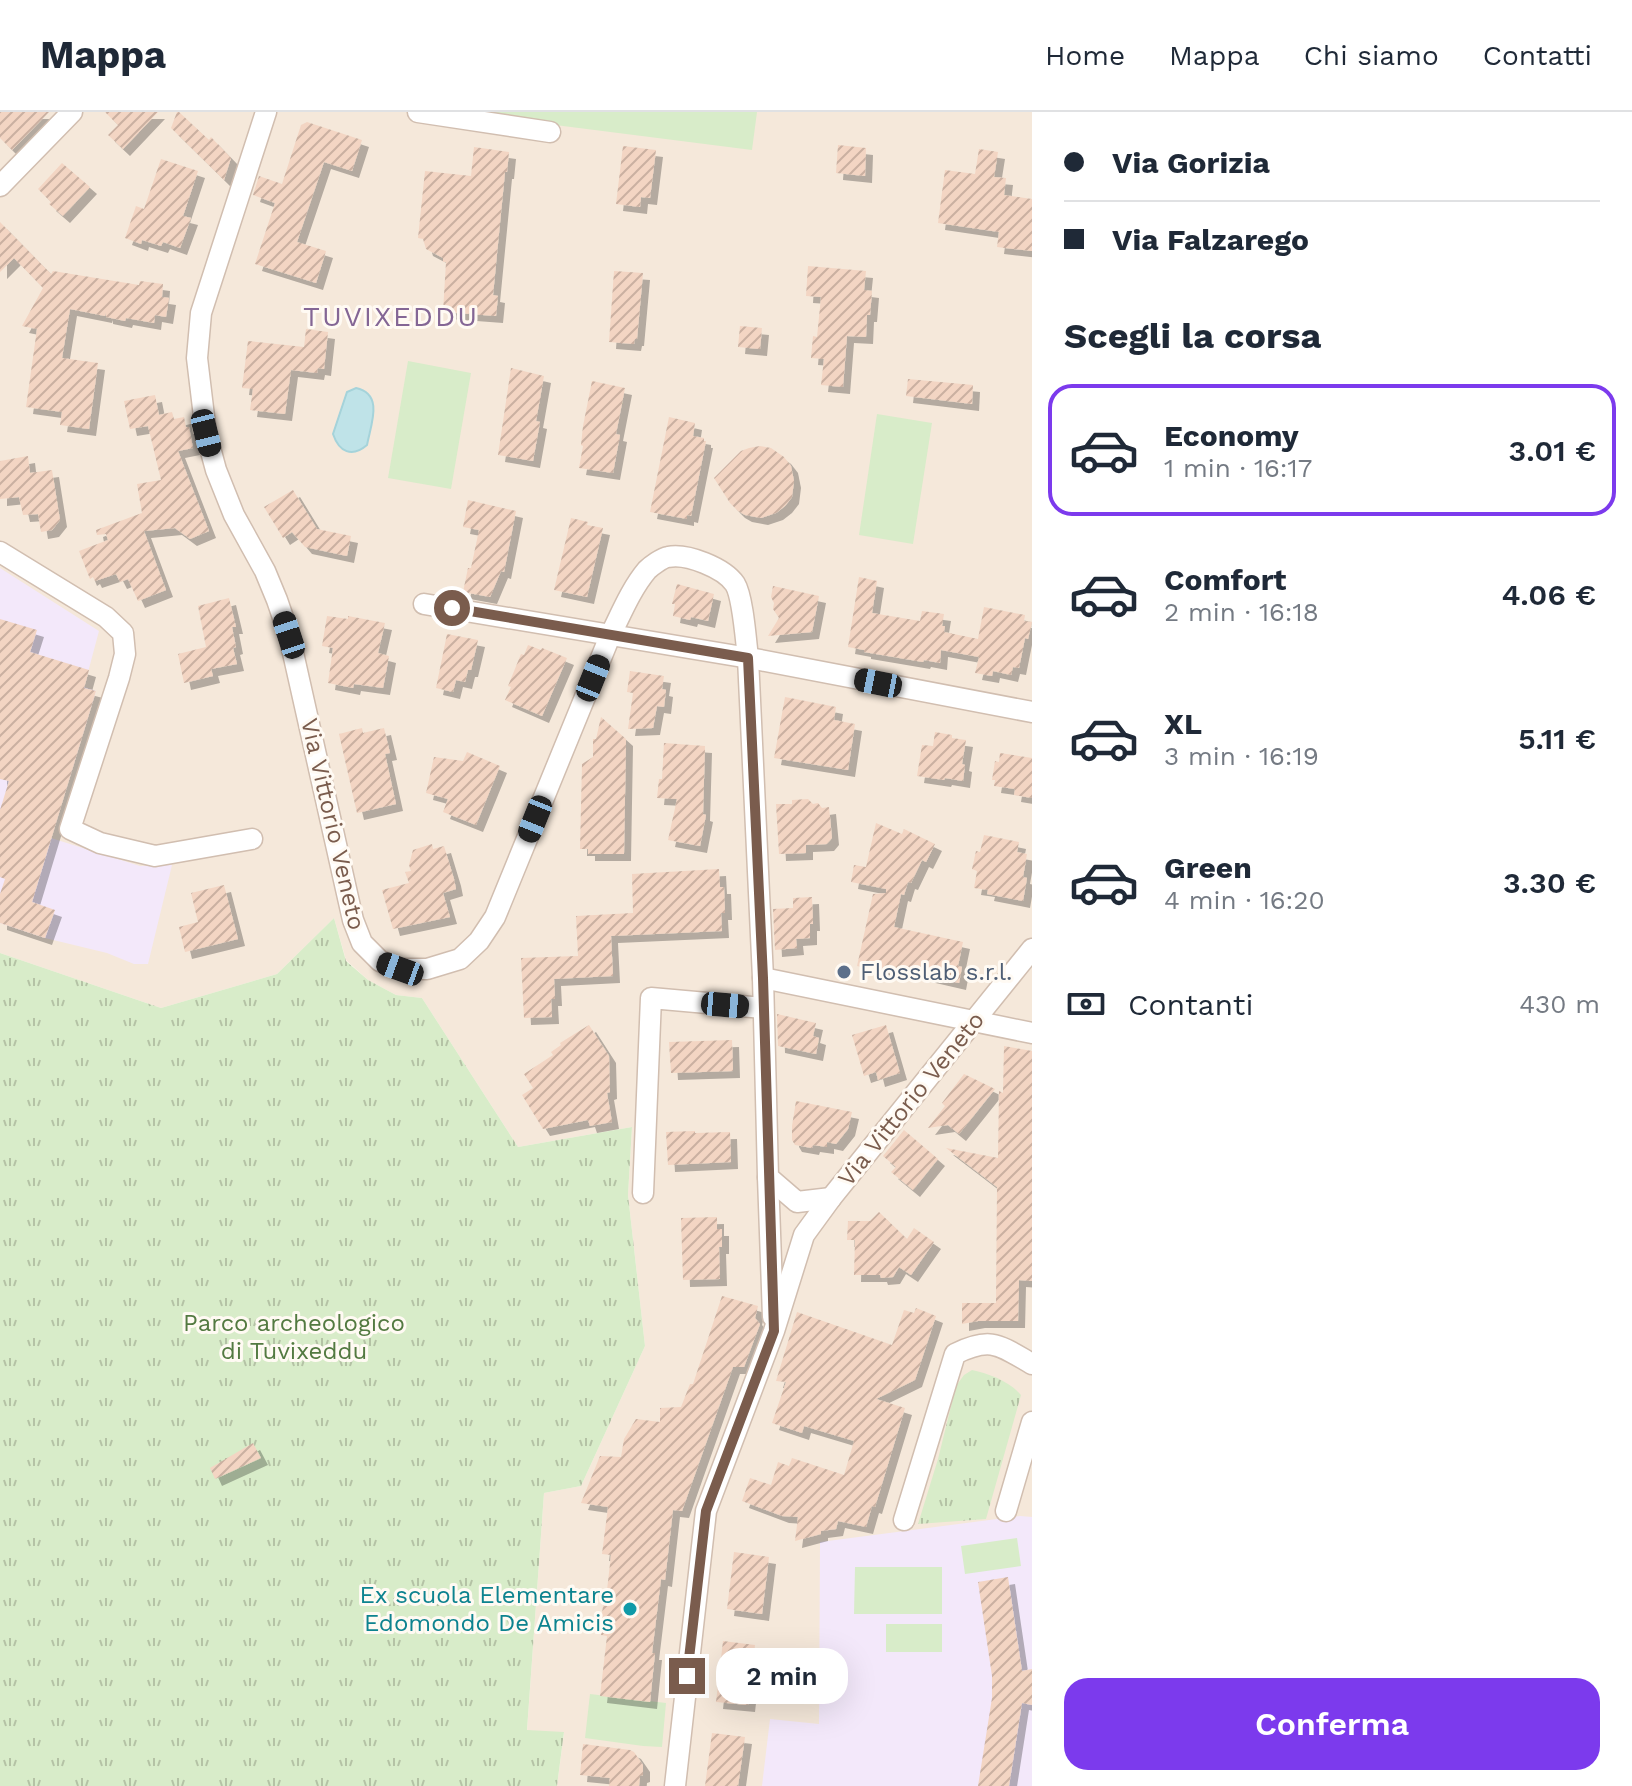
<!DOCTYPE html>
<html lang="it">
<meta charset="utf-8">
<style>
body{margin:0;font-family:"Work Sans",sans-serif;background:#f6f6f7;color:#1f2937;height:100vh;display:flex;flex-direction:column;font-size:30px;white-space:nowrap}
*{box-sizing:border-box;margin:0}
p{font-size:26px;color:#747a83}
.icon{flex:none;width:44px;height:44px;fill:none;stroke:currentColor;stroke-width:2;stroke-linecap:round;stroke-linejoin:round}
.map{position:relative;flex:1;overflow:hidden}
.details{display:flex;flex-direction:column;background:#fff;width:600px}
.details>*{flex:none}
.hud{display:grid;align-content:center;height:176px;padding:0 32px;background:#fff}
.end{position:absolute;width:36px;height:36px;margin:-18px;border:10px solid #7a5c4d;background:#fff;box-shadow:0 0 0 4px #fff}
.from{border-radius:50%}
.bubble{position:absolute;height:56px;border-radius:24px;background:#fff;box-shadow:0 8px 32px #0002;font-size:26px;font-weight:600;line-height:56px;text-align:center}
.car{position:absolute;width:24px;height:48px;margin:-24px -12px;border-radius:10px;box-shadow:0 0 6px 2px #0007;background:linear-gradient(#222 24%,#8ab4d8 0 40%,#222 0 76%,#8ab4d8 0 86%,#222 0)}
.hud b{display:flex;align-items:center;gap:28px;height:76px;font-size:30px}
.hud b+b{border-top:2px solid #e0e1e3}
.hud i{width:20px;height:20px;background:#1f2937}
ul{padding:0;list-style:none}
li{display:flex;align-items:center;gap:24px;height:132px;margin:0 16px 12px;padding:0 16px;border:4px solid transparent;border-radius:24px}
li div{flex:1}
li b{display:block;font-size:30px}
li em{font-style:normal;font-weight:600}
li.on{border-color:#7c3aed}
li>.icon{width:72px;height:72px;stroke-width:1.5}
h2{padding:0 32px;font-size:36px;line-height:96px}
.pay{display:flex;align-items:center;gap:20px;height:88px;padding:0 32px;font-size:30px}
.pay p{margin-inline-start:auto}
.action{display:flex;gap:16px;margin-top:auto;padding:16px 32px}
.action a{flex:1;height:92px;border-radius:24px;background:#7c3aed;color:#fff;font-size:32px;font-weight:600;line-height:92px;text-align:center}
header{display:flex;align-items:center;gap:48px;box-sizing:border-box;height:112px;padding:0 40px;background:#fff;border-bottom:2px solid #e0e1e3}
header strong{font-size:38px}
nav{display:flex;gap:44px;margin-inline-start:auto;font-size:28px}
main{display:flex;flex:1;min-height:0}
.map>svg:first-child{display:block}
.residential{fill:#f5e8da}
.education{fill:#f3e8fa}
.grass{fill:url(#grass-tufts)}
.garden{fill:#d8ecc9}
.water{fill:#bfe3e8;stroke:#a5d3da;stroke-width:2}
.building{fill:url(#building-hatch);filter:url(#shadow)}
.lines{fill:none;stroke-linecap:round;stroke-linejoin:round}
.minor-casing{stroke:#d1beb0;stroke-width:23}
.minor{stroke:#fff;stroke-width:20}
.route{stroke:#7a5c4d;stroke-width:10}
.service-dot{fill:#5c6f8a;stroke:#fffaf3;stroke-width:3}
.culture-dot{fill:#0f9aa8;stroke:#fffaf3;stroke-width:3}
.labels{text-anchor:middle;stroke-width:6;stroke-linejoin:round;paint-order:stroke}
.street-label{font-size:24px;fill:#7a5c4d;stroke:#fffaf3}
.service-label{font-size:24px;fill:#4e5e75;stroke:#fffaf3;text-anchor:start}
.park-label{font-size:24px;fill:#537a41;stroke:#fffaf3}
.culture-label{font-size:24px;fill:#0d838f;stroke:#fffaf3;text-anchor:end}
.quarter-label{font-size:28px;letter-spacing:2px;fill:#846695;stroke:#fffaf3}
</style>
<header>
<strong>Mappa</strong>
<nav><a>Home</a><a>Mappa</a><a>Chi siamo</a><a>Contatti</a></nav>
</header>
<main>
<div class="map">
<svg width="1032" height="1674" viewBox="0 0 1032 1674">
<defs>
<pattern id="grass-tufts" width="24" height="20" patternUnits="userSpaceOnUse" patternTransform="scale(2)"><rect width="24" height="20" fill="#d8ecc9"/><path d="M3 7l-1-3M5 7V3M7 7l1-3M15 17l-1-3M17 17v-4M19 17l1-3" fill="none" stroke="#b4c2a5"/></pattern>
<pattern id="building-hatch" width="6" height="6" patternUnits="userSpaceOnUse" patternTransform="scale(2)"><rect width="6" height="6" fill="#f3d5c3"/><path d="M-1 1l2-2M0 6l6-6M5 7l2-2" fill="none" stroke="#cab0a1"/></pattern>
<filter id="shadow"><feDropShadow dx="7" dy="7" stdDeviation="0" flood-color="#0004"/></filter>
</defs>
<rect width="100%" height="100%" fill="#fdf6ec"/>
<path class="residential" d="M 0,0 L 1032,0 L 1032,1674 L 557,1674 L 564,1621 L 527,1619 L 544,1381 L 581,1374 L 645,1234 L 628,1083 L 632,1015 L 518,1035 L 422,886 L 396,883 L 368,868 L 346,848 L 334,806 L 277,862 L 161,896 L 0,841 Z"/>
<g class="education">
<path d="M 0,456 L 99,519 L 84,575 L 96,579 L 51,726 L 140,754 L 172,753 L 148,852 L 134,852 L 107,841 L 45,826 L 0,811 Z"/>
<path d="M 1020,1404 L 1032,1405 L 1032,1674 L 762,1674 L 770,1607 L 819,1612 L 820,1430 Z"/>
</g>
<g class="grass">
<path d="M 334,806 L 346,849 L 368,868 L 396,883 L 422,886 L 518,1035 L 632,1015 L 628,1083 L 645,1234 L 581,1374 L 544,1381 L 527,1618 L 564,1620 L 557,1674 L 0,1674 L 0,841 L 161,896 L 277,862 Z"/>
<path d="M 972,1258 C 990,1262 1009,1269 1021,1283 L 986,1407 L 918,1412 L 938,1347 L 956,1274 L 964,1263 Z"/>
</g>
<g class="garden">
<path d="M 454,0 L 757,0 L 752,38 Z"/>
<path d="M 408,249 L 471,261 L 451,377 L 388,366 Z"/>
<path d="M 877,302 L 932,311 L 913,432 L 859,423 Z"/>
<path d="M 1017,1426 L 1021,1454 L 965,1462 L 961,1434 Z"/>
<path d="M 855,1455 L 942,1455 L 942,1502 L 854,1502 Z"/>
<rect x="886" y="1512" width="56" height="28"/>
<path d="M 590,1582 L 666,1591 L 662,1635 L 643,1634 L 585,1626 Z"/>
</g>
<path class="water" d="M 356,276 C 384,282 371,312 367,333 C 352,346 339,340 333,322 L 347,280 Z"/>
<g class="building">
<path d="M 0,0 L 49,0 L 12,38 L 0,26 Z"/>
<path d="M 105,0 L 158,0 L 123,37 L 108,23 L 118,13 Z"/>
<path d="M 177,0 L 179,0 L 209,28 L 211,25 L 231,46 L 224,68 L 171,16 Z"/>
<path d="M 307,10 L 362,28 L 352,59 L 324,50 L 297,130 L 326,139 L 316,171 L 255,152 L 275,91 L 253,83 L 259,64 L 282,72 L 301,13 Z"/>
<path d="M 838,33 L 866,36 L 865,64 L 836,61 Z"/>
<path d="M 623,34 L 656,38 L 650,86 L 641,85 L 640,95 L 616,92 Z"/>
<path d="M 474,35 L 509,40 L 507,60 L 505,60 L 493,183 L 498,184 L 496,204 L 443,200 L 446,150 L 443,150 L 443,146 L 426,137 L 423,127 L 418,126 L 425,59 L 471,64 Z"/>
<path d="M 979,37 L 998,40 L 994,65 L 1006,66 L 1004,83 L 1032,87 L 1032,139 L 997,135 L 999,120 L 938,111 L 945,58 L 975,62 Z"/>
<path d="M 161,47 L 198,59 L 183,104 L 191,106 L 180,136 L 163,130 L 161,134 L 142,128 L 141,132 L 125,126 L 136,94 L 144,97 Z"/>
<path d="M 62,51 L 90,75 L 63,104 L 49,92 L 51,90 L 38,77 Z"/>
<path d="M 0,110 L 51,162 L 53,159 L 139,173 L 140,169 L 163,172 L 162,185 L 169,186 L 166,205 L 155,203 L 154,211 L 126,206 L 125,209 L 106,205 L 106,201 L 105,204 L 70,197 L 62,246 L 98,251 L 89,317 L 60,313 L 62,300 L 26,295 L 37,217 L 22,214 L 43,176 L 14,146 L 0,160 Z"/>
<path d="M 808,154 L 866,159 L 864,178 L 872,179 L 870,203 L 867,203 L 866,225 L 847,224 L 843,275 L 821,273 L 824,247 L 811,246 L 813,224 L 817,225 L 821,185 L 806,184 Z"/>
<path d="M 614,159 L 643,161 L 637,227 L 635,227 L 634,232 L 609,230 Z"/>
<path d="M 740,214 L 762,216 L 760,237 L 738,235 Z"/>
<path d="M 306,217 L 328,220 L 324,257 L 318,256 L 317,261 L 291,258 L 285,302 L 250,298 L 253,277 L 242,276 L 248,229 L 304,235 Z"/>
<path d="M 511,256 L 544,264 L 536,309 L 540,310 L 533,349 L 498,343 Z"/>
<path d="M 908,267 L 973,273 L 972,292 L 906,284 Z"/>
<path d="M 592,269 L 625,276 L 616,322 L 620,323 L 613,361 L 579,356 L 583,334 L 581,333 L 583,314 Z"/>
<path d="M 155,283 L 159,303 L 172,300 L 174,307 L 184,305 L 186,315 L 189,315 L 193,336 L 178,339 L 209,419 L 190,427 L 175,416 L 144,419 L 166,478 L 138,489 L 128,467 L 120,470 L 116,462 L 95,469 L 93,465 L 90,467 L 79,439 L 108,428 L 106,422 L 97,423 L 96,418 L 142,401 L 137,372 L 161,368 L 148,314 L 130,317 L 124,289 Z"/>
<path d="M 669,305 L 695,311 L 693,324 L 704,326 L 704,329 L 706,329 L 691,404 L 687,403 L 687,407 L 650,400 Z"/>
<path d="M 760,334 L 771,336 L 784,345 L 791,354 L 794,369 L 792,385 L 785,394 L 776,401 L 761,406 L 745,403 L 738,399 L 730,391 L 714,366 L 741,339 L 749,336 Z"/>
<path d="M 28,344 L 30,361 L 52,358 L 60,408 L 52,418 L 41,420 L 38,402 L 23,403 L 19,385 L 0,387 L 0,349 Z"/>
<path d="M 293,378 L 317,417 L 351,424 L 347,444 L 305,435 L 292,420 L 283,426 L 264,395 Z"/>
<path d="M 468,388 L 516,399 L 504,460 L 501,459 L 490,485 L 463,480 L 468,456 L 471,456 L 479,418 L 463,415 Z"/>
<path d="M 571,406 L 588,410 L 587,413 L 603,416 L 587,485 L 554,478 Z"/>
<path d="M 859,465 L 877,469 L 872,501 L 920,509 L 922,499 L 944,502 L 942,514 L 945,514 L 944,520 L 978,527 L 984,495 L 1025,503 L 1024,509 L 1032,510 L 1028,527 L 1025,526 L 1019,556 L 1013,555 L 1011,563 L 993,559 L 992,564 L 975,561 L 979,545 L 941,538 L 940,551 L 924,548 L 923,550 L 864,540 L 864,538 L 848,535 Z"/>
<path d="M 677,472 L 714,482 L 708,509 L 691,505 L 690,508 L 673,504 L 675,492 L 672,492 Z"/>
<path d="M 773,474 L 819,484 L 812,520 L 768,524 L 779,506 L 773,497 L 774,491 L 771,485 Z"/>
<path d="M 229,486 L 236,515 L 232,515 L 236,535 L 233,536 L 237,552 L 211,557 L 213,564 L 184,571 L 178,542 L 206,535 L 198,494 Z"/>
<path d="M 327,504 L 348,507 L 348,504 L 385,511 L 378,541 L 389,544 L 383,576 L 354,572 L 353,576 L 328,571 L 333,536 L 322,534 Z"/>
<path d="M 0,507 L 37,518 L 30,540 L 89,558 L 84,576 L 96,579 L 32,790 L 55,798 L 45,826 L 0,811 L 0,782 L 5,767 L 0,765 L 0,698 L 9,669 L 0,667 Z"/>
<path d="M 447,522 L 478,528 L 471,558 L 468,558 L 465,570 L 456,568 L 453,580 L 436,576 Z"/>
<path d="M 528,533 L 541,538 L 542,536 L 567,546 L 542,604 L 505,588 L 511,575 L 508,574 L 521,542 L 524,543 Z"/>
<path d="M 630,559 L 664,564 L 662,577 L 666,578 L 664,595 L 657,594 L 653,616 L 628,617 L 633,581 L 627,580 Z"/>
<path d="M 785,585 L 836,595 L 834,608 L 855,612 L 848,658 L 774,646 Z"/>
<path d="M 601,605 L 626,627 L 624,742 L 588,742 L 588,737 L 580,737 L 582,652 L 593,645 L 593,627 L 596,627 Z"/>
<path d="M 362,616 L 363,621 L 384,616 L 390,641 L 385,642 L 396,692 L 357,701 L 339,622 Z"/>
<path d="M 935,620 L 952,623 L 952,626 L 966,628 L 962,652 L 965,653 L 963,669 L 945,666 L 944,668 L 917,664 L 922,633 L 933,634 Z"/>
<path d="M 664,631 L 705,634 L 703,702 L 706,703 L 700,734 L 668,728 L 677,687 L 657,686 L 659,667 L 662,667 Z"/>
<path d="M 467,640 L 500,654 L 476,713 L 443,700 L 448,687 L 426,681 L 434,645 L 463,649 Z"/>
<path d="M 1000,641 L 1032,646 L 1032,686 L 1014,683 L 1015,677 L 994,674 L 995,668 L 992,668 L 995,649 L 999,650 Z"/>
<path d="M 808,687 L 813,692 L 818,691 L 822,696 L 829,695 L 832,726 L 827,732 L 806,733 L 806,741 L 779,742 L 776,692 L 792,692 L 792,688 Z"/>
<path d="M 876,711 L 902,722 L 904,717 L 935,732 L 926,750 L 922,748 L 911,771 L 908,770 L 904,783 L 901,782 L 894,815 L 963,830 L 958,854 L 962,855 L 959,871 L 907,859 L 898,863 L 857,854 L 873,782 L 886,781 L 886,777 L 851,770 L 854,753 L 866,755 Z"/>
<path d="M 984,723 L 1019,730 L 1017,740 L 1027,742 L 1023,765 L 1027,766 L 1023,789 L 987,782 L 988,778 L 974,776 L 977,759 L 972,757 L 976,739 L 980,740 Z"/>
<path d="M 432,732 L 433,737 L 444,734 L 454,767 L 456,777 L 443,781 L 450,805 L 393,817 L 382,778 L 409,771 L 405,760 L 411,759 L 409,753 L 413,738 Z"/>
<path d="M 719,757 L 720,775 L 724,775 L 725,801 L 721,801 L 722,819 L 611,824 L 613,864 L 554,867 L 555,887 L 551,887 L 552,905 L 524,906 L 521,846 L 578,844 L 576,804 L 633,801 L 632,762 Z"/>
<path d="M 224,773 L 238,827 L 185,840 L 179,815 L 198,810 L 191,781 Z"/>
<path d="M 812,785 L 813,812 L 810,812 L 810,826 L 796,827 L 797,836 L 775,838 L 773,797 L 793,796 L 793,786 Z"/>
<path d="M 777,902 L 816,911 L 813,924 L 819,926 L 816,942 L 778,934 Z"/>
<path d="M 589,913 L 609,944 L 610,980 L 607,981 L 612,1010 L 590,1014 L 588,1008 L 543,1017 L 522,983 L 533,976 L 524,962 L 553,943 L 551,940 L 561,933 L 560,931 Z"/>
<path d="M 886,913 L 900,961 L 878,968 L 876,960 L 864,964 L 852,923 Z"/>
<path d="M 732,928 L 733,959 L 671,961 L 669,930 Z"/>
<path d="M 1004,934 L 1032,939 L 1032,1169 L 1019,1168 L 1018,1209 L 978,1209 L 962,1212 L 962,1191 L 996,1191 L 997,1075 L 946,1036 L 998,1046 L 999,979 L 1003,981 Z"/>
<path d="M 964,962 L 995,977 L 959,1022 L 948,1013 L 928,1016 L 945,994 L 942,991 Z"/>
<path d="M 796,989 L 852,1000 L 848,1017 L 836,1032 L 827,1030 L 827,1035 L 813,1033 L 812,1036 L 795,1033 L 792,1028 L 792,1014 Z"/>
<path d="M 904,1018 L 938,1047 L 913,1078 L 891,1060 L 896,1055 L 883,1044 Z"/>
<path d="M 695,1019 L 695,1021 L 730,1020 L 731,1050 L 668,1053 L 666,1020 Z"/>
<path d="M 879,1100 L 907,1127 L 914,1116 L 934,1130 L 911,1163 L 899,1155 L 893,1165 L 881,1166 L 880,1163 L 854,1163 L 855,1128 L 847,1128 L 848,1109 L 870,1109 Z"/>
<path d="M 717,1105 L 717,1117 L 722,1117 L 722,1135 L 719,1135 L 720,1167 L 683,1168 L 681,1106 Z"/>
<path d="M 722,1184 L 758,1194 L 755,1206 L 760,1212 L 744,1255 L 733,1255 L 682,1399 L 673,1398 L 665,1468 L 661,1467 L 652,1541 L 655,1541 L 650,1590 L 600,1584 L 607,1524 L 601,1523 L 603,1508 L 601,1508 L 604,1487 L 606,1487 L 611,1443 L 602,1442 L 608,1395 L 581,1391 L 600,1344 L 621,1345 L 624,1327 L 636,1307 L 660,1310 L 660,1296 L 681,1295 L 690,1272 L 693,1272 Z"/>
<path d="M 916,1196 L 936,1204 L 915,1268 L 876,1287 L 905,1296 L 875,1395 L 872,1394 L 866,1415 L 838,1409 L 836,1417 L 821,1419 L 821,1422 L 795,1429 L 798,1405 L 782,1404 L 742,1389 L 750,1366 L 771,1373 L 778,1350 L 789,1354 L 792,1346 L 844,1363 L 854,1329 L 804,1314 L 802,1321 L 772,1311 L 786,1270 L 776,1269 L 797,1200 L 892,1233 L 904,1198 L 914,1201 Z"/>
<path d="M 253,1331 L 261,1346 L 215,1367 L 210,1356 Z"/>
<path d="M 734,1440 L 769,1445 L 762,1502 L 727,1497 Z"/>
<path d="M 1008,1465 L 1022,1559 L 1032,1557 L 1032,1593 L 1022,1591 L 1009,1674 L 978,1674 L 992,1586 L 992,1564 L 978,1470 Z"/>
<path d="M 723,1529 L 755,1533 L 748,1593 L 716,1590 Z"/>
<path d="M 712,1621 L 745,1625 L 738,1674 L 705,1674 Z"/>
<path d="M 583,1632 L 630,1638 L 634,1640 L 643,1653 L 643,1663 L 640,1664 L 639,1674 L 609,1674 L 610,1666 L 580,1663 Z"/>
</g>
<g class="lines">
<g class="minor-casing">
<g id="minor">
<path d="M 266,0 L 201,201 L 197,246 L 206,321 L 216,358 L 234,403 L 265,459 L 277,488 L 289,523 L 353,808 L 362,831 L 380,849 L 400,857 L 427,857 L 460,847 L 479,829 L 495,805 L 610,524 C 621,502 631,477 647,458 C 651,454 662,446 668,445 C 687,441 724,456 735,472 C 743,485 746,530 748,546 L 763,866 L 768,1065 L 797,1090 L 831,1086"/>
<path d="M 418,0 L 550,20"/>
<path d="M 0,74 L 72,0"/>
<path d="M 0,440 L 106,505 L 123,521 L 125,542 L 119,566 L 70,717 L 100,731 L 155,744 L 252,727"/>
<path d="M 424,492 L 755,547 L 1032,600"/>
<path d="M 763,866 L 1032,921"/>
<path d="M 768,1065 L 773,1205"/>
<path d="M 643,1081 L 651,886 L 763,896"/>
<path d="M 1006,1399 L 1032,1310"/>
<path d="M 904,1408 L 955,1242 C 991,1224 999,1233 1032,1252"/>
<path d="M 675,1674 L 706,1399 L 774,1219 L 804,1123 L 831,1086 L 1032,837"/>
</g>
</g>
<use href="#minor" class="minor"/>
</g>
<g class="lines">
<path class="route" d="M 452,496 L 748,546 L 763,866 L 774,1219 L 706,1399 L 687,1564"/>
</g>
<circle class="service-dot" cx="844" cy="860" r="8"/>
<circle class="culture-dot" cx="630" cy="1497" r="8"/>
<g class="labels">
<g class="street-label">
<text transform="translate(333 712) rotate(77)" y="8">Via Vittorio Veneto</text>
<text transform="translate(911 987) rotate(-51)" y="8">Via Vittorio Veneto</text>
</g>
<g class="service-label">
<text x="860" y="868">Flosslab s.r.l.</text>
</g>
<g class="park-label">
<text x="294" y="1219">Parco archeologico<tspan x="294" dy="28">di Tuvixeddu</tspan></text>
</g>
<g class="culture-label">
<text x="614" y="1491">Ex scuola Elementare<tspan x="614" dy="28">Edomondo De Amicis</tspan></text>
</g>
<g class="quarter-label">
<text x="391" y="214">TUVIXEDDU</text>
</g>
</g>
</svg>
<i class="end from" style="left:452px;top:496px"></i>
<i class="end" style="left:687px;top:1564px"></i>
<div class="bubble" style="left:716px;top:1536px;width:132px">2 min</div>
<i class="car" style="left:206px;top:321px;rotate:166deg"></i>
<i class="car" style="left:289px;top:523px;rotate:342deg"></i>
<i class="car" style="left:593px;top:566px;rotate:22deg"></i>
<i class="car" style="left:878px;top:571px;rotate:281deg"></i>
<i class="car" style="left:535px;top:707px;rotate:202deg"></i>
<i class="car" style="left:400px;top:857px;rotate:290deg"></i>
<i class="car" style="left:725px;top:893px;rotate:95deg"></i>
</div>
<section class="details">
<div class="hud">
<b><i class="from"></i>Via Gorizia</b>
<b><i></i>Via Falzarego</b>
</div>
<h2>Scegli la corsa</h2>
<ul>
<li class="on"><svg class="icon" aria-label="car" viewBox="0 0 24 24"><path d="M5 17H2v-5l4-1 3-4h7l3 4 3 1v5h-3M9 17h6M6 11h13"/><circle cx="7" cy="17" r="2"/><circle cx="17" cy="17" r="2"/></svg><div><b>Economy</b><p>1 min · 16:17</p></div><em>3.01 €</em></li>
<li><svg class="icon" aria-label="car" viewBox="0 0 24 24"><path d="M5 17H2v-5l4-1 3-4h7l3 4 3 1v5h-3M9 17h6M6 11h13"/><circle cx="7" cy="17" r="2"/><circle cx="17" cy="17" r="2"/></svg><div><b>Comfort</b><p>2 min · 16:18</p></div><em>4.06 €</em></li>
<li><svg class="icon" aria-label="car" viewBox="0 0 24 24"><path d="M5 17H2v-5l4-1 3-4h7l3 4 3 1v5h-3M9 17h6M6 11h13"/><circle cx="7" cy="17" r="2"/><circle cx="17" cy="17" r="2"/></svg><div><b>XL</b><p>3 min · 16:19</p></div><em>5.11 €</em></li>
<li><svg class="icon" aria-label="car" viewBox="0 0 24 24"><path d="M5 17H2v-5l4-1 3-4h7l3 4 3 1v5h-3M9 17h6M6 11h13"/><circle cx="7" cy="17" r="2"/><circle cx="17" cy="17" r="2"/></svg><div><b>Green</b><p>4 min · 16:20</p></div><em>3.30 €</em></li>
</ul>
<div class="pay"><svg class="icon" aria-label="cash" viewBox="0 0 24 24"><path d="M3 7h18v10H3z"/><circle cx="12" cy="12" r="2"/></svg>Contanti<p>430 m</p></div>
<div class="action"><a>Conferma</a></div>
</section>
</main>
